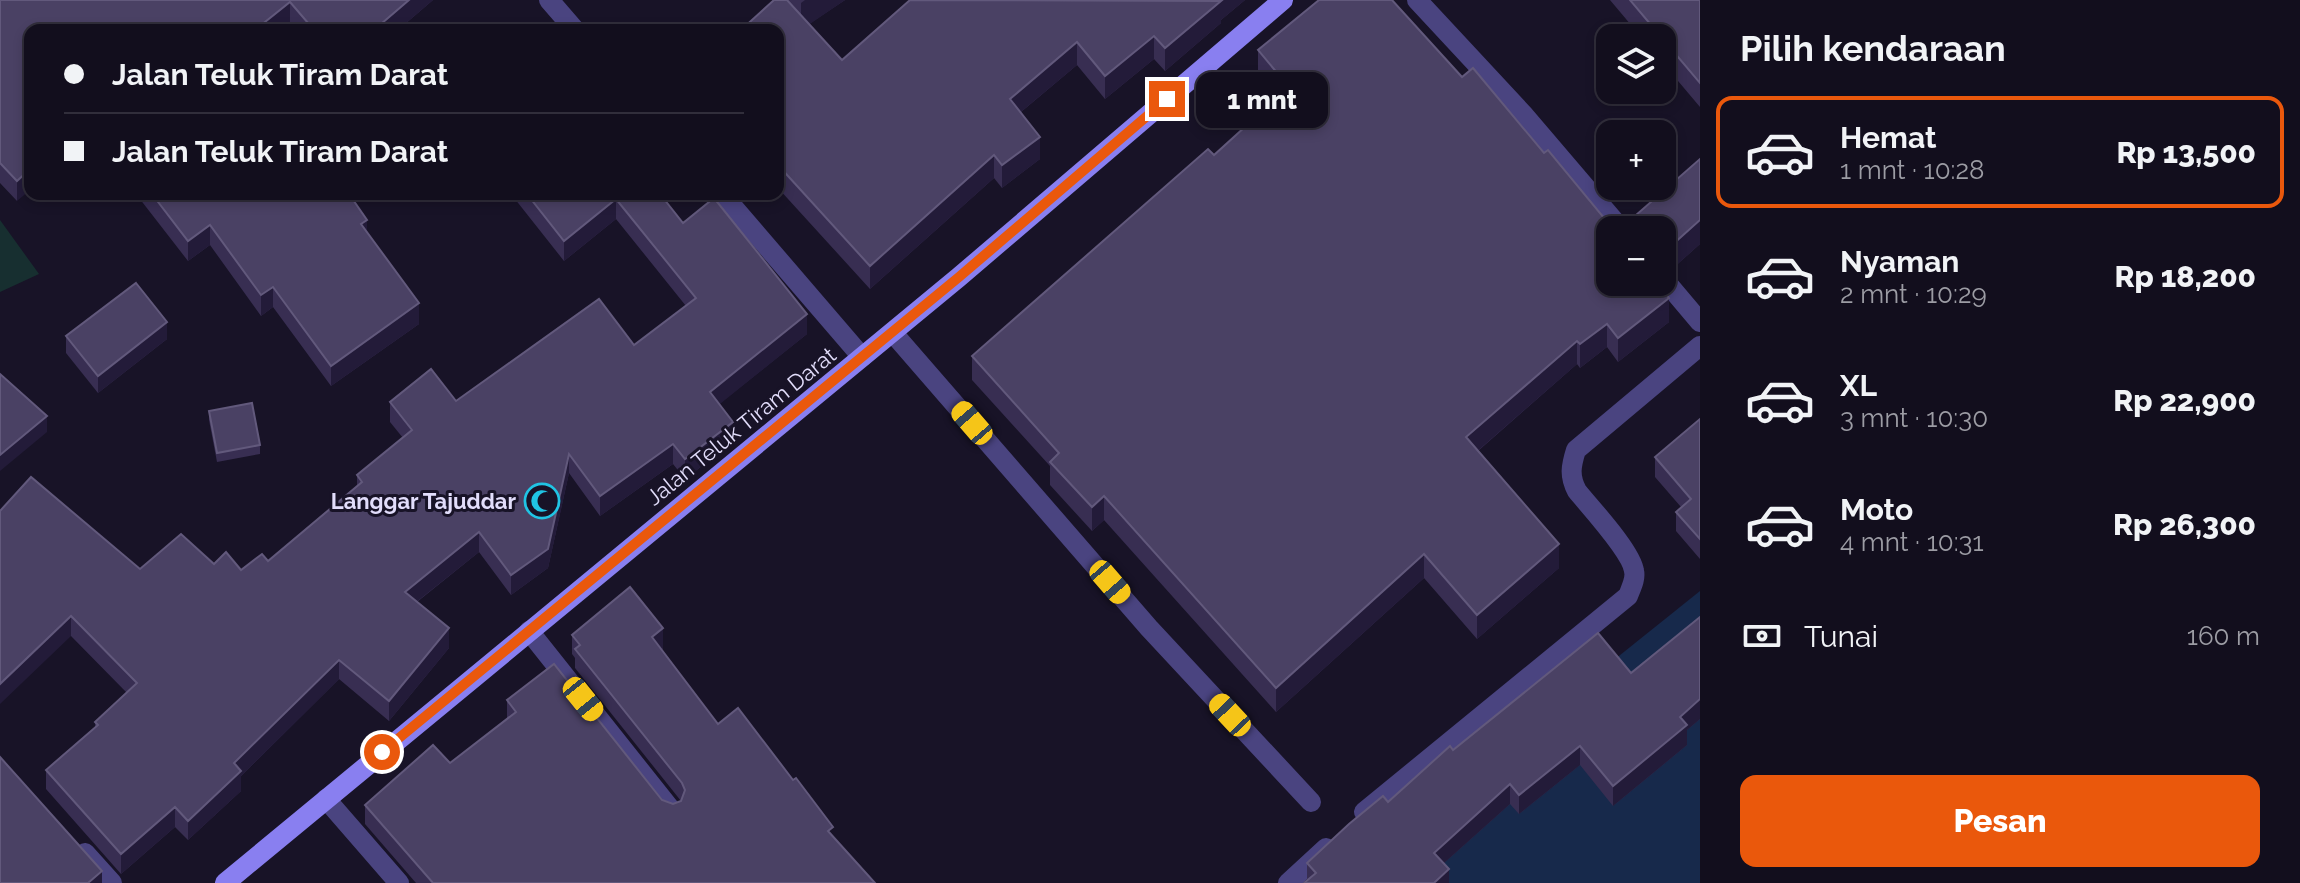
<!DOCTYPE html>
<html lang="id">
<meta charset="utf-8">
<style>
body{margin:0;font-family:Raleway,sans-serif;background:#1b1726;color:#f1f3f6;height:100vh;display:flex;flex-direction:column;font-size:30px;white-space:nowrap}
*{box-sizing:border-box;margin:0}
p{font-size:26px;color:#9c9ca4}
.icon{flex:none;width:44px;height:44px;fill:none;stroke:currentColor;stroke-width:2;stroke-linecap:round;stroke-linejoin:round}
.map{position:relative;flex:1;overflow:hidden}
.side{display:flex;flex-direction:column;background:#120e1d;width:600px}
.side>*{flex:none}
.top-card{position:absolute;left:24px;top:24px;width:760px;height:176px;border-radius:16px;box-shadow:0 4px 12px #0003,0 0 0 2px #312e3b;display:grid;align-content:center;height:176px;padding:0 40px;background:#120e1d}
.fabs{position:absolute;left:1596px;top:24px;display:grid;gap:16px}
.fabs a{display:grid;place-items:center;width:80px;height:80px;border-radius:16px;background:#120e1d;box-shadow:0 4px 12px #0003,0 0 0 2px #312e3b;font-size:40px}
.end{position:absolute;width:36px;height:36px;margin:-18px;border:10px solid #ea580c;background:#fff;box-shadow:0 0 0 4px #fff}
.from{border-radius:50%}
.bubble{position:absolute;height:56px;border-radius:16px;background:#120e1d;box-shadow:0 4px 12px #0003,0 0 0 2px #312e3b;font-size:26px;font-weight:800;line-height:56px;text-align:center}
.car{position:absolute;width:24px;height:48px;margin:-24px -12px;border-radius:10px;box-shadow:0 0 6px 2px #0007;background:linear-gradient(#f5c518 24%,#345 0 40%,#f5c518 0 76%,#345 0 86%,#f5c518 0)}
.top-card b{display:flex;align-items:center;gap:28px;height:76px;font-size:30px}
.top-card b+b{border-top:2px solid #312e3b}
.top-card i{width:20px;height:20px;background:#f1f3f6}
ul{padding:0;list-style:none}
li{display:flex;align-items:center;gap:24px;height:112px;margin:0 16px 12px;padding:0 24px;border:4px solid transparent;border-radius:16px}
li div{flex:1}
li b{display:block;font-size:30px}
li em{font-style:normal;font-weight:800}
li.current{border-color:#ea580c}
li>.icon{width:72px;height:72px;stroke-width:1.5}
h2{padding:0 40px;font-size:36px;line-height:96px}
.pay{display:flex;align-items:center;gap:20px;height:88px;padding:0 40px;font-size:30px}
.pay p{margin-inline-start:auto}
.cta{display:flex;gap:16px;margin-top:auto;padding:16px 40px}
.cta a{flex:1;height:92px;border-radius:16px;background:#ea580c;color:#fff;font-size:32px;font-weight:800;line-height:92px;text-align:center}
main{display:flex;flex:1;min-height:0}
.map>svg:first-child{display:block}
.green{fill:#172f30}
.water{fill:#17294b}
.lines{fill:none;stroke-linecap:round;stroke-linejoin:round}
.lane{stroke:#4a4480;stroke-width:20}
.street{stroke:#4a4480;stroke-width:20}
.secondary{stroke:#897ff0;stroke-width:20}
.wall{fill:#382e52}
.shaded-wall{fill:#231b39}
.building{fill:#4a4164;stroke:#62597c;stroke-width:2}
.route{stroke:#ea580c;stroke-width:10}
.labels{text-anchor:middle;stroke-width:6;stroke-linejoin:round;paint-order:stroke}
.street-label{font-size:22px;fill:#e2ddfb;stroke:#181327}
.poi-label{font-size:22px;font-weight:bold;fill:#e2ddfb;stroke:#181327;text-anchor:end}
</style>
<main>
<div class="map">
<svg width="1700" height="883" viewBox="0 0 1700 883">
<rect width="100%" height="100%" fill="#181327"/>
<path class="green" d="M 0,220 L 39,274 L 0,292 Z"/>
<path class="water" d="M 1700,591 L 1700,883 L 1343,883 L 1399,832 Z"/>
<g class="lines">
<g class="lane">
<path d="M 549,0 L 575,30"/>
<path d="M 722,194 L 862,357"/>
<path d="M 1364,812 L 1628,596 C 1631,588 1636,579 1634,571 C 1632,552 1590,507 1577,491 C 1569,476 1571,466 1576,450 L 1700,346"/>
</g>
<g class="street">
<path d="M 1417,0 L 1523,114 L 1622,230"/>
<path d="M 1662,277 L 1700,322"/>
<path d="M 893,333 L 1149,628 L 1311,802"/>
<path d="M 529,631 L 672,811"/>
<path d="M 326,799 L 399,883"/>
<path d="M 85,853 L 112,883"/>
<path d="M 1288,883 L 1326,848"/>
</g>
<path class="secondary" d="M 225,883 L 959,277 L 1283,0"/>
</g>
<g class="wall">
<path d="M 0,0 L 433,0 L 398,30 L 297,30 L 290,22 L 30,30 L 17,201 L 0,183 Z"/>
<path d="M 774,0 L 845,0 L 809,24 L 842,60 L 910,0 L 1245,0 L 1221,20 L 1221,23 L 1165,71 L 1154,59 L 1105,99 L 1077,65 L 1021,112 L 1040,159 L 1002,188 L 994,178 L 870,289 L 778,188 L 778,30 Z"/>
<path d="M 1610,0 L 1700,0 L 1700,107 L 1662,62 L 1662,38 L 1642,38 Z"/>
<path d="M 1258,50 L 1669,322 L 1618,362 L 1607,347 L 1580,368 L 1577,364 L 1478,451 L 1559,568 L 1477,639 L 1424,578 L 1276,712 L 1104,520 L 1092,531 L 1050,485 L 1050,466 L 972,380 L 972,356 L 1214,155 L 1278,98 L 1258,74 Z"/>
<path d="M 1700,159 L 1700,244 L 1672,269 L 1662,265 L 1662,230 Z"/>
<path d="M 136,194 L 349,194 L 367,232 L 419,324 L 331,386 L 273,307 L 261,316 L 210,245 L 188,261 Z"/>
<path d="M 511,194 L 660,194 L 683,223 L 807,334 L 719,404 L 733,442 L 685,479 L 673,464 L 600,516 L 569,473 L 548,568 L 511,595 L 479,552 L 417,602 L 449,648 L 389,721 L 339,679 L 241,776 L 241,791 L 188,840 L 175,827 L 121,874 L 46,789 L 46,770 L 95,728 L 95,722 L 127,693 L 71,636 L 0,511 L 140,569 L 214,564 L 241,570 L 268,561 L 357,486 L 357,475 L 403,438 L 390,422 L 390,402 L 456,401 L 634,345 L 686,306 L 616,219 L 564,261 Z"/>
<path d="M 66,336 L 167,339 L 98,393 L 66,353 Z"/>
<path d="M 209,411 L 260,445 L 260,454 L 217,462 L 209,420 Z"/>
<path d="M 1700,419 L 1700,559 L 1676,531 L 1676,512 L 1681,507 L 1655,477 L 1655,457 Z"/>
<path d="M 1700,617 L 1700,719 L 1687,730 L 1687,745 L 1613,806 L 1580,765 L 1519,814 L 1510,804 L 1444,863 L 1449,883 L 1307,881 L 1307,863 L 1388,802 L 1453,750 L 1631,673 Z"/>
<path d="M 572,635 L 663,648 L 662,650 L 718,724 L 833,837 L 875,883 L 416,883 L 365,824 L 365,805 L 450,763 L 507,719 L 507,700 L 662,800 L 673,804 L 681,801 L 575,668 L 575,658 L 572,654 Z"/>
</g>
<g class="shaded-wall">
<path d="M 409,0 L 433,0 L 398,30 L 374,30 Z"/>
<path d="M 805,0 L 845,0 L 801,30 L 801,3 Z"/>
<path d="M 1219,0 L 1245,0 L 1221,20 L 1221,23 L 1165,71 L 1165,48 Z"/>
<path d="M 290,2 L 290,22 L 280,30 L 255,30 Z"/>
<path d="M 1154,36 L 1154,59 L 1105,99 L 1105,76 Z"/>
<path d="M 1077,42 L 1077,65 L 1010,121 L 1010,99 Z"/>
<path d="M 1040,137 L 1040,159 L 1002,188 L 1002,165 Z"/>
<path d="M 994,155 L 994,178 L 870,289 L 870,266 Z"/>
<path d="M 30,169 L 30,190 L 17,201 L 17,181 Z"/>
<path d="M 616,199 L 616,219 L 564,261 L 564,241 Z"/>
<path d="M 367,220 L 367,240 L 361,224 Z"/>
<path d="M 1700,220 L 1700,244 L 1672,269 L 1672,245 Z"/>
<path d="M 210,225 L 210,245 L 188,261 L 188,241 Z"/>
<path d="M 273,287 L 273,307 L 261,316 L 261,295 Z"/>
<path d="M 1669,298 L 1669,322 L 1618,362 L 1618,338 Z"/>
<path d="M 419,303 L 419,324 L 331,386 L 331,366 Z"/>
<path d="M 807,314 L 807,334 L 710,412 L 710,392 Z"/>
<path d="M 167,322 L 167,339 L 98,393 L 98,376 Z"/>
<path d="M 1607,324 L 1607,347 L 1580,368 L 1580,344 Z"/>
<path d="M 1577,341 L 1577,364 L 1466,461 L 1466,437 Z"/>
<path d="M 47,416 L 47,432 L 0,471 L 0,455 Z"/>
<path d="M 733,422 L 733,442 L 685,479 L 685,459 Z"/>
<path d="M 673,444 L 673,464 L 600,516 L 600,496 Z"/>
<path d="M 569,454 L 569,473 L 548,568 L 511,595 L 511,575 Z"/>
<path d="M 1104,496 L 1104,520 L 1092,531 L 1092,507 Z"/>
<path d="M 479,532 L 479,552 L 405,611 L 405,592 Z"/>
<path d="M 1559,544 L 1559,568 L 1477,639 L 1477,615 Z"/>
<path d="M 1424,554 L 1424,578 L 1276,712 L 1276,688 Z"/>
<path d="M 71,616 L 71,636 L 0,704 L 0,684 Z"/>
<path d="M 449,628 L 449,648 L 389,721 L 389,701 Z"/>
<path d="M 663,628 L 663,648 L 652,657 L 652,637 Z"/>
<path d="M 339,660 L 339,679 L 241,776 L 241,791 L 188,840 L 188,821 L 234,763 Z"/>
<path d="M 1700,699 L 1700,719 L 1687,730 L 1687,745 L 1613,806 L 1613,786 L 1680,717 Z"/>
<path d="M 1580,746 L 1580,765 L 1519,814 L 1519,795 Z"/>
<path d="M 1510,784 L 1510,804 L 1434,872 L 1434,853 Z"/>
<path d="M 175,807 L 175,827 L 121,874 L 121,854 Z"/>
<path d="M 1449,869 L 1449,883 L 1434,883 Z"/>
<path d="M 102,871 L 102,883 L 88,883 Z"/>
</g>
<g class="building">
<path d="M 0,0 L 409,0 L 374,30 L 314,30 L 290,2 L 255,30 L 30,30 L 30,169 L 17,181 L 0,163 Z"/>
<path d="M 774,0 L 787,0 L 842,60 L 910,0 L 1221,1 L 1165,48 L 1154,36 L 1105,76 L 1077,42 L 1010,99 L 1040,137 L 1002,165 L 994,155 L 870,266 L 778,165 L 778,30 L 741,30 Z"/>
<path d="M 1319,0 L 1392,0 L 1462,77 L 1473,68 L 1544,153 L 1548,150 L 1614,230 L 1610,230 L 1610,282 L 1656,282 L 1669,298 L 1618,338 L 1607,324 L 1580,344 L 1577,341 L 1466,437 L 1559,544 L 1477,615 L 1424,554 L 1276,688 L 1104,496 L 1092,507 L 1050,462 L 1059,453 L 972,356 L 1208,149 L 1214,155 L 1289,87 L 1258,50 Z"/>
<path d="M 1630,0 L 1700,0 L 1700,83 L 1662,38 Z"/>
<path d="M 1700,159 L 1700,220 L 1672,245 L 1662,241 L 1662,230 L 1619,230 Z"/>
<path d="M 152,194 L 349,194 L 367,220 L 361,224 L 419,303 L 331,366 L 273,287 L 261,295 L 210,225 L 188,241 Z"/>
<path d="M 527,194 L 660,194 L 683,223 L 714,198 L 807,314 L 710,392 L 733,422 L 685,459 L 673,444 L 600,496 L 569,454 L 548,549 L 511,575 L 479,532 L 405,592 L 449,628 L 389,701 L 339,660 L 234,763 L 241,771 L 188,821 L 175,807 L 121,854 L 46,770 L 98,725 L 95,722 L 137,683 L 71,616 L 0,684 L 0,511 L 31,477 L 140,569 L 181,534 L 214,564 L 226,552 L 241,570 L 262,554 L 268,561 L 362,482 L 357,475 L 412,430 L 390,402 L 431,369 L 456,401 L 599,299 L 634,345 L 696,298 L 616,199 L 564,241 Z"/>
<path d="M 136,283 L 167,322 L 98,376 L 66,336 Z"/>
<path d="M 0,374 L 47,416 L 0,455 Z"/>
<path d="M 252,403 L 260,445 L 217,453 L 209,411 Z"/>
<path d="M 1700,419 L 1700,539 L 1676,512 L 1691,499 L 1655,457 Z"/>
<path d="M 630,587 L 663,628 L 652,637 L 718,724 L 738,708 L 793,780 L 796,778 L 833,827 L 828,831 L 875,883 L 433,883 L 365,805 L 433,745 L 450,763 L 516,712 L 507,700 L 554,664 L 662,800 L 673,804 L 681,801 L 685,790 L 682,783 L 575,649 L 580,645 L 572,635 Z"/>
<path d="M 1700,617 L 1700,699 L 1680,717 L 1687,725 L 1613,786 L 1580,746 L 1519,795 L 1510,784 L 1434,853 L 1449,869 L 1434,883 L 1304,883 L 1316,873 L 1307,863 L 1349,824 L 1383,796 L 1388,802 L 1450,746 L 1453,750 L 1598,633 L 1631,673 Z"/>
<path d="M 0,757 L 102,871 L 88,883 L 0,883 Z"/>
</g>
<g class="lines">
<path class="route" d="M 382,752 L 959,277 L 1167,99"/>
</g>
<defs>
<g id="mosque-ring" transform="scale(1.8)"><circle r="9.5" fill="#181327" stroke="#20c4e4" stroke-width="1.5"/><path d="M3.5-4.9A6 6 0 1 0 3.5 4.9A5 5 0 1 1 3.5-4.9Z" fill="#20c4e4"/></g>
</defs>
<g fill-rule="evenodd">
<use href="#mosque-ring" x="542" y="501"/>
</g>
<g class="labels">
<g class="street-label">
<text transform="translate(741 426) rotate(-39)" y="8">Jalan Teluk Tiram Darat</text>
</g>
<g class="poi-label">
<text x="516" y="509">Langgar Tajuddar</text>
</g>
</g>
</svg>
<div class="fabs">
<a><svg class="icon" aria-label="layers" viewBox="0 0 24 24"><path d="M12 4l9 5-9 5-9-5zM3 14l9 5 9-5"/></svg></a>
<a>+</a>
<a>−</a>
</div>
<i class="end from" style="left:382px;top:752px"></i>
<i class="end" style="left:1167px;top:99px"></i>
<div class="bubble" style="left:1196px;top:72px;width:132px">1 mnt</div>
<i class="car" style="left:972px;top:423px;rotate:319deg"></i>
<i class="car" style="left:1110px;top:582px;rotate:139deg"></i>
<i class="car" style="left:583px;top:699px;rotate:141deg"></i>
<i class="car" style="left:1230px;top:715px;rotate:317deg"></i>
<div class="top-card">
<b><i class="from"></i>Jalan Teluk Tiram Darat</b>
<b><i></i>Jalan Teluk Tiram Darat</b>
</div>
</div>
<section class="side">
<h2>Pilih kendaraan</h2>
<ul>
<li class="current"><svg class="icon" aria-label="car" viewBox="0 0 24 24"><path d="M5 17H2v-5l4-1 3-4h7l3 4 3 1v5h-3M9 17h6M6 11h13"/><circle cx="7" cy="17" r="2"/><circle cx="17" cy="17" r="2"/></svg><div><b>Hemat</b><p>1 mnt · 10:28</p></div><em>Rp 13,500</em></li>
<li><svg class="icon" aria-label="car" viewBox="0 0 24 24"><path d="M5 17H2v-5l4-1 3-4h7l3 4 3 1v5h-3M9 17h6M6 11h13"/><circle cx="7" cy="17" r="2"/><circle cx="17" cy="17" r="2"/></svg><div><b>Nyaman</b><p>2 mnt · 10:29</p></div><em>Rp 18,200</em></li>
<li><svg class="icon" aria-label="car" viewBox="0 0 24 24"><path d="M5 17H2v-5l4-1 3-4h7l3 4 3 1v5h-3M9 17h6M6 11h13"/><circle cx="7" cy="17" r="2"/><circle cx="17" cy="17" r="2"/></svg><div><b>XL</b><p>3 mnt · 10:30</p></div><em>Rp 22,900</em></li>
<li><svg class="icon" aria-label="car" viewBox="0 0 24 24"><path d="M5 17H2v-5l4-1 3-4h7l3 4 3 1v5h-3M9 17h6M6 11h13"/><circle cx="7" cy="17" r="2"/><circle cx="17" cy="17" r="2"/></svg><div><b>Moto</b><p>4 mnt · 10:31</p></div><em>Rp 26,300</em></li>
</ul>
<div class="pay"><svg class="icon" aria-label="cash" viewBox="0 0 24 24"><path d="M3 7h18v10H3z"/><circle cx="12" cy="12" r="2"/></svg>Tunai<p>160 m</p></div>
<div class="cta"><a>Pesan</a></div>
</section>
</main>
